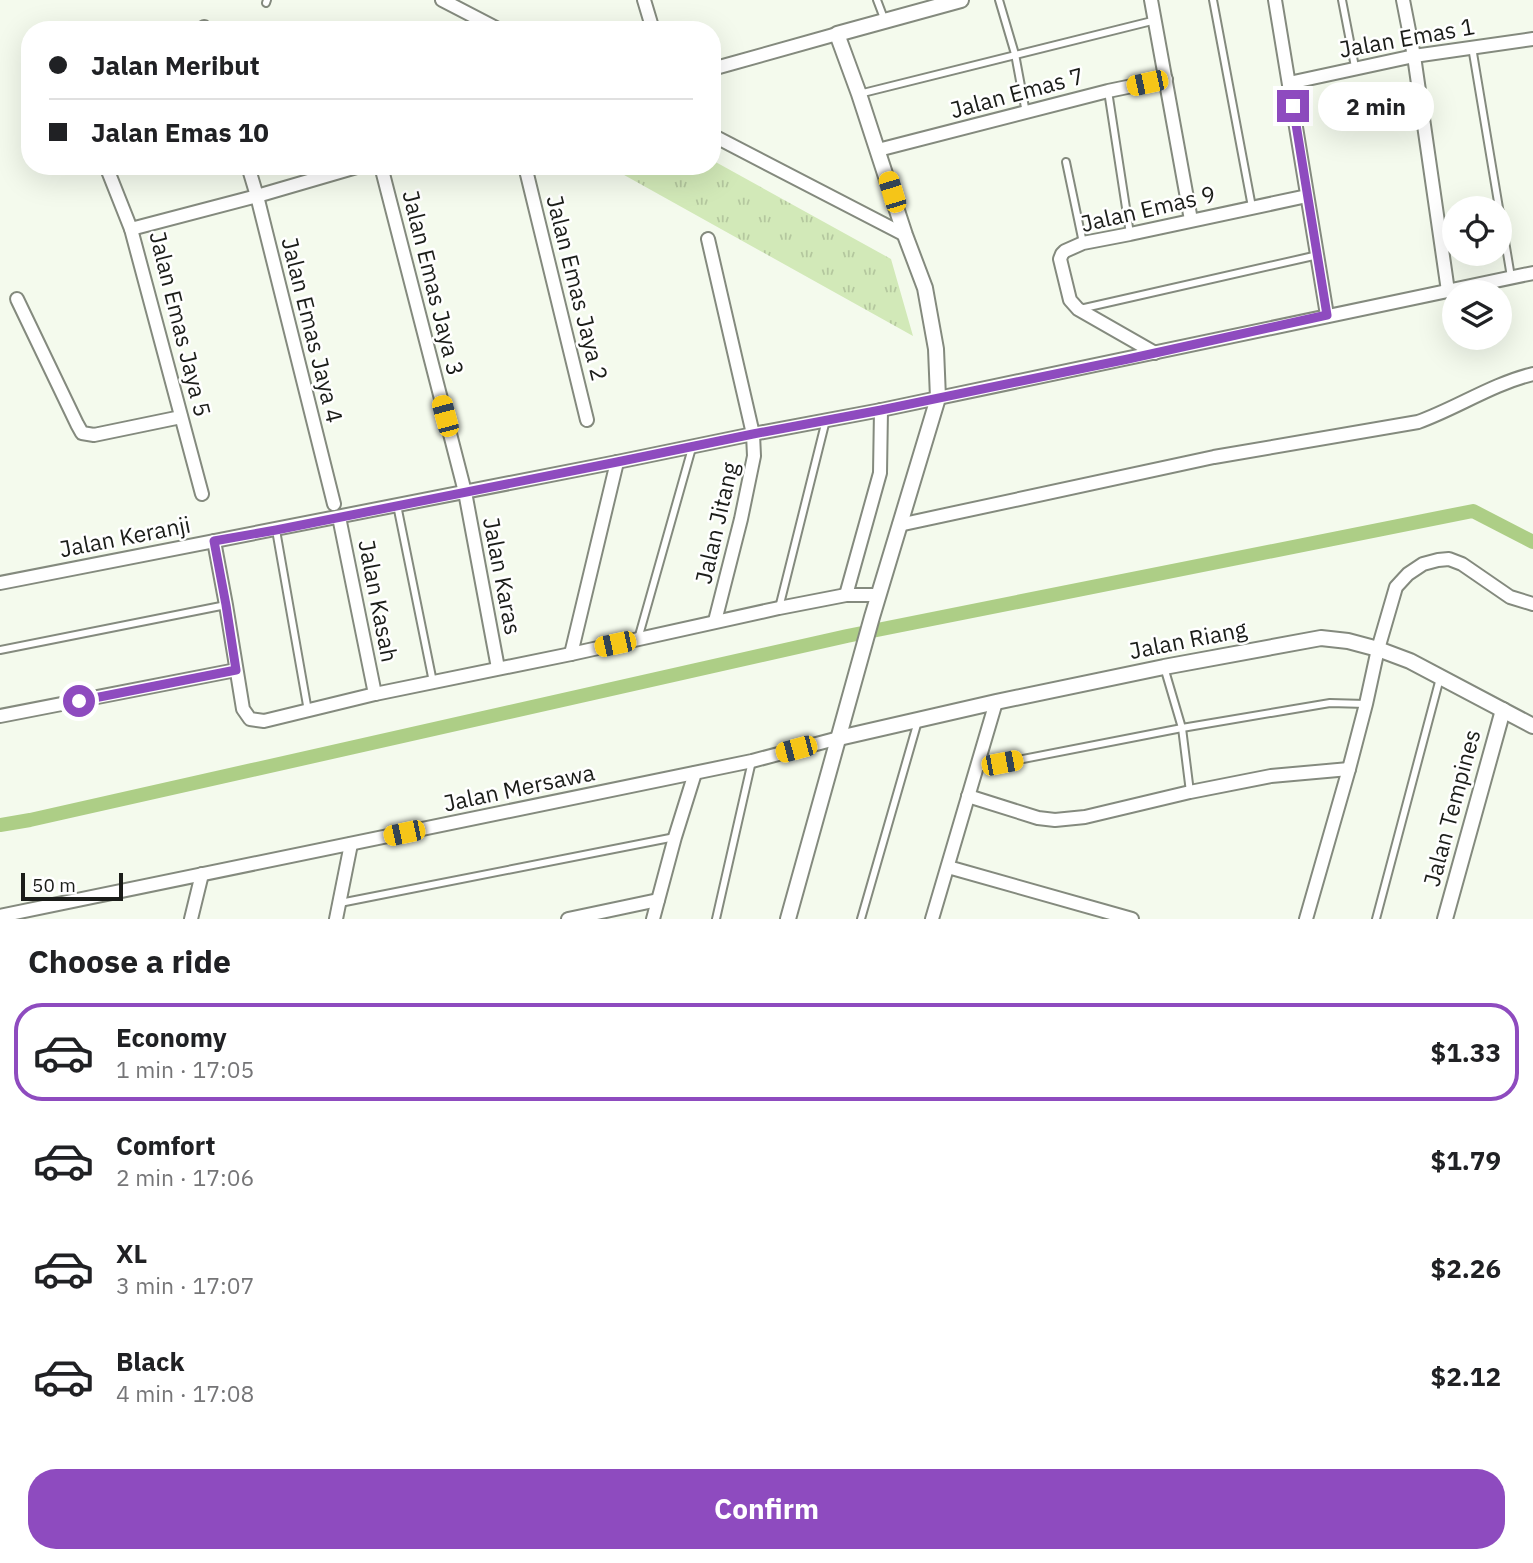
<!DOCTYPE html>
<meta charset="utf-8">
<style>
body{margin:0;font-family:"IBM Plex Sans",sans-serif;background:#f2f2f2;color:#202124;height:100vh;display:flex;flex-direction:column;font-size:26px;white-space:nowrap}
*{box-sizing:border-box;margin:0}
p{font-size:23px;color:#757577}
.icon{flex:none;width:38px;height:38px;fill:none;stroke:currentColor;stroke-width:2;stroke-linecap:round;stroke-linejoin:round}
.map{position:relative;height:919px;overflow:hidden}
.side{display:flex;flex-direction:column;background:#fff;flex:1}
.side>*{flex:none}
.guide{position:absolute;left:21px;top:21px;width:700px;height:154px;border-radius:28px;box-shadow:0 7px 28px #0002;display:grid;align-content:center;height:154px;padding:0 28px;background:#fff}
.buttons{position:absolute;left:1442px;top:196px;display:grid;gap:14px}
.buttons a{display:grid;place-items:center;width:70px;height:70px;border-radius:50%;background:#fff;box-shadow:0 7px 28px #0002;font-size:35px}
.scale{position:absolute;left:21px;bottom:18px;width:102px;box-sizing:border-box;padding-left:7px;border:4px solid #1b1d19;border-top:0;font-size:19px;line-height:24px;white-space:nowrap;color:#1b1d19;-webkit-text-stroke:5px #fff;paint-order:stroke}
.end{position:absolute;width:32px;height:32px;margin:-16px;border:9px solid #8e4bbf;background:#fff;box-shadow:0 0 0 4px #fff}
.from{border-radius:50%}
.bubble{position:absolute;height:49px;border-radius:24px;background:#fff;box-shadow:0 7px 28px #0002;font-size:23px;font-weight:800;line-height:49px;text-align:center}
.car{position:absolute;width:21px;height:42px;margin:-21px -10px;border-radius:9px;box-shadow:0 0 5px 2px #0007;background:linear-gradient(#f5c518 24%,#345 0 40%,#f5c518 0 76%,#345 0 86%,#f5c518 0)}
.guide b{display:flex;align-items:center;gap:24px;height:66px;font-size:26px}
.guide b+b{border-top:2px solid #e0e0e0}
.guide i{width:18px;height:18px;background:#202124}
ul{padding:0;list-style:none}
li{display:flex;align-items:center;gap:21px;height:98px;margin:0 14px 10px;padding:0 14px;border:4px solid transparent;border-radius:28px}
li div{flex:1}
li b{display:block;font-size:26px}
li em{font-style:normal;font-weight:800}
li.active{border-color:#8e4bbf}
li>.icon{width:63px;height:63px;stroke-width:1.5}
h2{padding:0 28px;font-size:32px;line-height:84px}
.cta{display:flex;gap:14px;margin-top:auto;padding:14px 28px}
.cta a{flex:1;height:80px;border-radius:28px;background:#8e4bbf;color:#fff;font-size:28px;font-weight:800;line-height:80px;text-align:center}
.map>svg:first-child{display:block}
.grass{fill:url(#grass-tufts)}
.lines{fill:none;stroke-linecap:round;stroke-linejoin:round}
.canal{stroke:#adce86;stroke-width:14}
.service-casing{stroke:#848a7e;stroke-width:10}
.minor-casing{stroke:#848a7e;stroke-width:16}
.tertiary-casing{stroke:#848a7e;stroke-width:18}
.service{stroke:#fff;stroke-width:6}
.minor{stroke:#fff;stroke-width:12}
.tertiary{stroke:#fff;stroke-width:14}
.route{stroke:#8e4bbf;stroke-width:9}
.labels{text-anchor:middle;stroke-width:5;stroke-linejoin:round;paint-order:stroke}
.street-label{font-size:23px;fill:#1b1d19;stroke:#fff}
</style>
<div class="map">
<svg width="1533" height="919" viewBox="0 0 1533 919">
<defs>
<pattern id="grass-tufts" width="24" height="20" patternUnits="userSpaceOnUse" patternTransform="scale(1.75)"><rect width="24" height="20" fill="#d2e9b8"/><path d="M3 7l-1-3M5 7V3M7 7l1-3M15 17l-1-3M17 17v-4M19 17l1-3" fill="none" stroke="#b4c79e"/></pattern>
</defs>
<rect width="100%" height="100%" fill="#f4faed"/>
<path class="grass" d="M 712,160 L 891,259 L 913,336 L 608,166 L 712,166 Z"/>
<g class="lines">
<path class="canal" d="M 0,825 L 30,820 L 847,636 L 1473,511 L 1533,542"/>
<g class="service-casing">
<g id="service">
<path d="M 877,0 L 885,21"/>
<path d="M 999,0 L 1015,54 L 1026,113"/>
<path d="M 1213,0 L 1252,207"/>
<path d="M 1342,0 L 1355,67"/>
<path d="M 266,3 L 267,0"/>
<path d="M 1472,47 L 1499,208"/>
<path d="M 1108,91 L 1130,234"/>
<path d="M 859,94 L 1156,20"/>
<path d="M 1066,162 L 1083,243"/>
<path d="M 1500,211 L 1511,277"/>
<path d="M 1080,309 L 1318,255"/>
<path d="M 397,505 L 433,682"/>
<path d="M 276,530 L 308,711"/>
<path d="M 779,608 L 826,420"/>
<path d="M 638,639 L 692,448"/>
<path d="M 0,650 L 226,605"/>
<path d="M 1164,667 L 1182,728 L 1190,792"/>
<path d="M 977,768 L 1182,728 L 1330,703 L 1366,704"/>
<path d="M 340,903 L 675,837"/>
<path d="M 716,919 L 752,761"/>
<path d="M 861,919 L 918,721"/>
<path d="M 1376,919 L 1440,678"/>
</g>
</g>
<g class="minor-casing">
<g id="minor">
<path d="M 442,0 L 500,30"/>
<path d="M 644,0 L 653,30"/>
<path d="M 1151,0 L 1191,220"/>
<path d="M 1275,0 L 1327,315"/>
<path d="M 1403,0 L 1414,56 L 1448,291"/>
<path d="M 204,27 L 205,30"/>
<path d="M 712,69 L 837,34"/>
<path d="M 1289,83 L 1414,56 L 1533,39"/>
<path d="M 712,135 L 905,235"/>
<path d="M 878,150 L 1108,91 L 1166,79"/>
<path d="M 106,166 L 131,229"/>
<path d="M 248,166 L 257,196 L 334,504"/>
<path d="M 381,166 L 465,492 L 498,668"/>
<path d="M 525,166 L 587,420"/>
<path d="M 708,239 L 753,434 L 754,456 L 741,519 L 715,621"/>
<path d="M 17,299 L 77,424 L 82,433 L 94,435 L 181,417"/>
<path d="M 1155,353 L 1078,309 L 1070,300 L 1060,259 L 1062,254 L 1065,251 L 1083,243 L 1130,234 L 1307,196"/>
<path d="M 202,494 L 131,229 L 257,196 L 360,166"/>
<path d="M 339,517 L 375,694"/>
<path d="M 899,525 L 1214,457 L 1418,422 C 1457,408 1492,384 1533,374"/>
<path d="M 214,541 L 226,605 L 243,709 L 250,719 L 264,721 L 375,694 L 571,654 L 779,608 L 846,595 L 879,595"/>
<path d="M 0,583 L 617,462 L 753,434 L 881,410 L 1533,273"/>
<path d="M 846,595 L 880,473 L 881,410"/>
<path d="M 571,654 L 617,462"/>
<path d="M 0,716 L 236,670"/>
<path d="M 968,796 L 1038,818 L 1055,820 L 1085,817 L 1190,792 L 1271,776 L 1349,769"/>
<path d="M 948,867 L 1132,919"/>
<path d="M 0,916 L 752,761 L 839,738"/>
<path d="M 191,919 L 202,874"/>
<path d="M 336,919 L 351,844"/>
<path d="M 568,919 L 658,900"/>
<path d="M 653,919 L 675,837 L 695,773"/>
<path d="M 932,919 L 996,702"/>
<path d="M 1306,919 L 1349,769 L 1366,704 L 1378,649 L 1396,587 L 1408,574 L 1423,564 L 1438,560 L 1449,559 L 1462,564 L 1510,597 L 1533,604"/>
</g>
</g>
<g class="tertiary-casing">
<g id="tertiary">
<path d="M 839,738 L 996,702 L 1164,667 L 1321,638 L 1348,641 L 1378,649 L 1410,661 L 1533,726"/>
<path d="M 788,919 L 872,617 L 938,398 L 936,349 L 925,288 L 905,235 L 859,94 L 837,34 L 961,0"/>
<path d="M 1445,919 L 1503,710"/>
</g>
</g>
<use href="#service" class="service"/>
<use href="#minor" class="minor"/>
<use href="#tertiary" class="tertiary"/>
</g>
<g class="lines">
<path class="route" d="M 79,701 L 236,670 L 226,605 L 214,541 L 276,530 L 617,462 L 753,434 L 881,410 L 1128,359 L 1327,315 L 1293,106"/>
</g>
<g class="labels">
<g class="street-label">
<text transform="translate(1407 38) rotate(-10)" y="8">Jalan Emas 1</text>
<text transform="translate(1017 93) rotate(-15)" y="8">Jalan Emas 7</text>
<text transform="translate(1148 209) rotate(-13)" y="8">Jalan Emas 9</text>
<text transform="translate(433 283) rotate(76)" y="8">Jalan Emas Jaya 3</text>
<text transform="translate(577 288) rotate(76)" y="8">Jalan Emas Jaya 2</text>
<text transform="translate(180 324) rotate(76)" y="8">Jalan Emas Jaya 5</text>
<text transform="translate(312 330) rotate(76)" y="8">Jalan Emas Jaya 4</text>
<text transform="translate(717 523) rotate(-77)" y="8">Jalan Jitang</text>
<text transform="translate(125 537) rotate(-11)" y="8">Jalan Keranji</text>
<text transform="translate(502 576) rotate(79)" y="8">Jalan Karas</text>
<text transform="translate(378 601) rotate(79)" y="8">Jalan Kasah</text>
<text transform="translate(1188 640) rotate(-11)" y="8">Jalan Riang</text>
<text transform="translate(519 788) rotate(-12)" y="8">Jalan Mersawa</text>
<text transform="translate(1452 808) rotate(-75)" y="8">Jalan Tempines</text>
</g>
</g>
</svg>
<div class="buttons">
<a><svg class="icon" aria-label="locate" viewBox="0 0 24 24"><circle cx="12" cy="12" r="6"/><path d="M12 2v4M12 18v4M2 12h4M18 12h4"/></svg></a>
<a><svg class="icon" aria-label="layers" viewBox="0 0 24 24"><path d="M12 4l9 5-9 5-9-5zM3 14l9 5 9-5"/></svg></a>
</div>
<div class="scale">50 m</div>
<i class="end from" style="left:79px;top:701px"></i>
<i class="end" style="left:1293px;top:106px"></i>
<div class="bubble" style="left:1318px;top:82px;width:116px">2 min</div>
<i class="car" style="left:1147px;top:83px;rotate:258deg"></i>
<i class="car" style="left:892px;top:192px;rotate:343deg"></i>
<i class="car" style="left:445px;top:416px;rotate:345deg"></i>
<i class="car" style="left:615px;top:644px;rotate:258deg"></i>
<i class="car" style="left:796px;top:749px;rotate:255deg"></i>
<i class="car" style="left:1002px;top:763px;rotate:79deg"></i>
<i class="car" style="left:404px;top:833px;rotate:258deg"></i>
<div class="guide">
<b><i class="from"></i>Jalan Meribut</b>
<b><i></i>Jalan Emas 10</b>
</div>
</div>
<section class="side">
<h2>Choose a ride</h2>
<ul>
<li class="active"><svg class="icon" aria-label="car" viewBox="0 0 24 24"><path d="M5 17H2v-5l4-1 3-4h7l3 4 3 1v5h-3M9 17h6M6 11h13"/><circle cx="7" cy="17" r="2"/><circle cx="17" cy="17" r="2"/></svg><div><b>Economy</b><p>1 min · 17:05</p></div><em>$1.33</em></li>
<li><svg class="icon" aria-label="car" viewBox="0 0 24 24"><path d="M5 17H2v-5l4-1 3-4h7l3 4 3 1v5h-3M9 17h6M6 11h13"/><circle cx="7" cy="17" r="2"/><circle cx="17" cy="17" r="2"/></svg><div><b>Comfort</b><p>2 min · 17:06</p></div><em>$1.79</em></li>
<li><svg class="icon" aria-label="car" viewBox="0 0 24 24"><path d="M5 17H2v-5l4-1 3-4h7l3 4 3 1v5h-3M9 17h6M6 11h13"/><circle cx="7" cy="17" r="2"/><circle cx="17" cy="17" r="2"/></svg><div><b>XL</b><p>3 min · 17:07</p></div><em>$2.26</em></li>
<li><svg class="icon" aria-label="car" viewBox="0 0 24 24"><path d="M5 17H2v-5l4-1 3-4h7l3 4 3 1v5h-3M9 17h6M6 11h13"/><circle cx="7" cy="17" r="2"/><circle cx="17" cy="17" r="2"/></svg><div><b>Black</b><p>4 min · 17:08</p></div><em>$2.12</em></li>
</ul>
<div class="cta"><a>Confirm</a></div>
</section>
